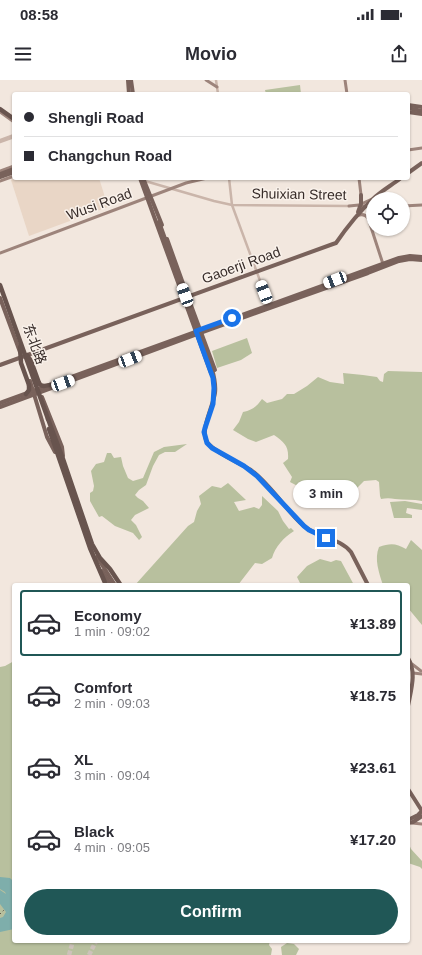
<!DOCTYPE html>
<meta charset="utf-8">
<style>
body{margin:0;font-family:Helvetica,"Noto Sans SC",sans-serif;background:#f2f2f3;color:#2b2b33;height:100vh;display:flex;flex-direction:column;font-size:15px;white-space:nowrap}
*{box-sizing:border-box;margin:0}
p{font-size:13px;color:#7c7c81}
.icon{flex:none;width:22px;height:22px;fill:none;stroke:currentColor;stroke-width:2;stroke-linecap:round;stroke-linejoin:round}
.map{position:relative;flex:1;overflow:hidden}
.drawer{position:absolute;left:12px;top:503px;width:398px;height:360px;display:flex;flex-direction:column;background:#fff;border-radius:4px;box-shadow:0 1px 3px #0004}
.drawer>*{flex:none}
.guide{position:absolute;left:12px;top:12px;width:398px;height:88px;border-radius:4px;box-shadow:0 1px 3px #0004;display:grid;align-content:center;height:88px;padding:0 12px;background:#fff}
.fabs{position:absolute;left:366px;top:112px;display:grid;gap:8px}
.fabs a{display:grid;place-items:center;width:44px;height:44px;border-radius:50%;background:#fff;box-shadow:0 1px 3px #0004;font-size:20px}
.end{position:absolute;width:18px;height:18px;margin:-9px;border:5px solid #1a73e8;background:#fff;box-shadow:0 0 0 2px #fff}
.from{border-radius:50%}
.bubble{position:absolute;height:28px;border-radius:14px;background:#fff;box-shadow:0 1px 3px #0004;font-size:13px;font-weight:800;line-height:28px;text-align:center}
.car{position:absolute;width:12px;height:24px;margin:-12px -6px;border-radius:5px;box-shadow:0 0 3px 1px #0007;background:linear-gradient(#fff 24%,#345 0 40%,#fff 0 76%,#345 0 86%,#fff 0)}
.guide b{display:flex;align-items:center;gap:14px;height:38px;font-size:15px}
.guide b+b{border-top:1px solid #e1e1e2}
.guide i{width:10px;height:10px;background:#2b2b33}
ul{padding:7px 0 0;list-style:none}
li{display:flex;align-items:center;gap:12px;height:66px;margin:0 8px 6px;padding:0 4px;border:2px solid transparent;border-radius:4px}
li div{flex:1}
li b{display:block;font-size:15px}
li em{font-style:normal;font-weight:800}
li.current{border-color:#205756}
li>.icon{width:36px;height:36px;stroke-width:1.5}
.button{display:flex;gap:8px;margin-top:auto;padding:8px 12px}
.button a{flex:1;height:46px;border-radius:24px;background:#205756;color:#fff;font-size:16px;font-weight:800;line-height:46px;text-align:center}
.status{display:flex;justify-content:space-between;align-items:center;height:28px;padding:0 20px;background:#fff;direction:ltr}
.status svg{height:11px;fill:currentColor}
header{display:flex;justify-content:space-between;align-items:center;height:52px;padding:0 12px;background:#fff;font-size:18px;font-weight:800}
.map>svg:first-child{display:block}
.green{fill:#b8c09e}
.plaza{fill:#e9d6c6}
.water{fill:#7eaeab}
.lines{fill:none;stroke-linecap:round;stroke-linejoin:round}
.trunk-tunnel{stroke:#cdc2ba;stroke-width:4.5;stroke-dasharray:4.5 2;stroke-linecap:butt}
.tertiary{stroke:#cab5aa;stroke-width:2.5}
.secondary{stroke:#9d847b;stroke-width:3}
.primary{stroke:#79625b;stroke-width:4}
.trunk{stroke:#68544e;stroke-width:4.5}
.rail{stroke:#372c29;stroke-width:1;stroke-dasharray:1 3;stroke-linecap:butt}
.primary-bridge{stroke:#79625b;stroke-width:4}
.trunk-bridge{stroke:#68544e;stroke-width:4.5}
.route{stroke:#1a73e8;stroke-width:5}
.labels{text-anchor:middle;stroke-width:3;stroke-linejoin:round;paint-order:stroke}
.street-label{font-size:14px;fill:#372c29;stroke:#f9f1ea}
</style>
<div class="status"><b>08:58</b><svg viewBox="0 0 49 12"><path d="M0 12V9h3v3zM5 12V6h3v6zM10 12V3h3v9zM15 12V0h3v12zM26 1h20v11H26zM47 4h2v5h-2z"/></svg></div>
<header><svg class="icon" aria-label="menu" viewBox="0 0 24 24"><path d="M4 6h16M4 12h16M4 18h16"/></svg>Movio<svg class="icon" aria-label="share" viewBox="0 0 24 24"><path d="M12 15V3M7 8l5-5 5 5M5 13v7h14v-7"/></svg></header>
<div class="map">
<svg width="422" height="875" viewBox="0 0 422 875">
<rect width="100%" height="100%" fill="#f2e7de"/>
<g class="green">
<path d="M 300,5 L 301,14 L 266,14 L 265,10 Z"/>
<path d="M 247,258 L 252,273 L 241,280 L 217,288 L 212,271 Z"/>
<path d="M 388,291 L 422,292 L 422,421 C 413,419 404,420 395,419 C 390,418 386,418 381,419 L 380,416 L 379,402 L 376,400 L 364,401 L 353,412 L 335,417 L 334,414 L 326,415 L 323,413 L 324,408 L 330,406 L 333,402 L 312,408 L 309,412 L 290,402 L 292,397 L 283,383 L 288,379 C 289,366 284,362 274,355 L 256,362 L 248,359 L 233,350 L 239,342 L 243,332 C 253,330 256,327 262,319 L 267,323 L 282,319 L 287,314 L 294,314 L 307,306 L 318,297 L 330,302 L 344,304 L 343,293 L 363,295 L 377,297 L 380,301 L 383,302 L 384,294 Z"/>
<path d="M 187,364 L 175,372 L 165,372 L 159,375 L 153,386 L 146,405 L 139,410 L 135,415 L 138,418 L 143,421 L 149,428 L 135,435 L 131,440 L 136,445 L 142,457 L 139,460 L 133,453 L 115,446 L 102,436 L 99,437 L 90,421 L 90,413 L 93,411 L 94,406 L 91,391 L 96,384 L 104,382 L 107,373 L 111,373 L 114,378 L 121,377 L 123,386 L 128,398 L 133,401 L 143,398 L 154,372 L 164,367 Z"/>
<path d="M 228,403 L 246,420 L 234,422 L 239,431 L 254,427 L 259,429 L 262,425 L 262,416 L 278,431 L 283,441 L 289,449 L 291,448 L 294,451 C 284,457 275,467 272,478 L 262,484 L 255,483 L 238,505 L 135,505 L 188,446 L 194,442 L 197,431 L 201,424 L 199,416 L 212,406 L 221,408 Z"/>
<path d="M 405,421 L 422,424 L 422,430 L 407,428 L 406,433 L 412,435 L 412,438 L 394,438 L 390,422 Z"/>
<path d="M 411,460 L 422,470 L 422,545 L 408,528 L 408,505 L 383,505 C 379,493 374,479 379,467 C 390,463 396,463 406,469 Z"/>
<path d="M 320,479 L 331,482 L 336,480 L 341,481 L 354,505 L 300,505 L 300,503 L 297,497 L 307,486 Z"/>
<path d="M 14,581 L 14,861 L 270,861 L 269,865 L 272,869 L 271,875 L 0,875 L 0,587 L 5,586 Z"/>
<path d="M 408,762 L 411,769 L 422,781 L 422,789 L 420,787 L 408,783 Z"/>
<path d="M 287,863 L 294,864 L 299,869 L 296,875 L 282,875 L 281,867 Z"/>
</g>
<path class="plaza" d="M 16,98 L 99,98 L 108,127 L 29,156 L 11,100 Z"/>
<path class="water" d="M 0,797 L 10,798 L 12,800 L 12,822 L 14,823 L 14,849 L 0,852 L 0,838 L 3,837 L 6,832 L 0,824 L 0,810 L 6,814 L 5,812 L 0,809 Z"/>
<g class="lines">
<g class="trunk-tunnel">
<path d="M 69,875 L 73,861"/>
<path d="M 89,875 L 96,861"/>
</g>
<g class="tertiary">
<path d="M 216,0 L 218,14"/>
<path d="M 0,60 L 14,55"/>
<path d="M 0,62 L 14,57"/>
<path d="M 229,98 L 232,125 L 269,225"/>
<path d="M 145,101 L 214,121 L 232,125 L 349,126"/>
</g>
<g class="secondary">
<path d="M 206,0 L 217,7"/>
<path d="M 345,0 L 347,14"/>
<path d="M 0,32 L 14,42"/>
<path d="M 408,70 L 422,68"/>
<path d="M 0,91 L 14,86"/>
<path d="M 359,98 L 361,115"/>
<path d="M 0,101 L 14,96"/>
<path d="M 349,126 L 359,125 L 372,119"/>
<path d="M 359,126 L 373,126"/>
<path d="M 403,126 L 422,125"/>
<path d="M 373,128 L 368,132 L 368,138 L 383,184"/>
<path d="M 357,136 C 361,134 365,134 368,138"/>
<path d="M 0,173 L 186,103 L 207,98"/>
<path d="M 412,584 L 421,591"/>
<path d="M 413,593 L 422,594"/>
<path d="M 412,743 L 422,744"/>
</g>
<g class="primary">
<path d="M 128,0 L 129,14"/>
<path d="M 131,0 L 133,14"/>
<path d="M 408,25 L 422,27"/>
<path d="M 408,28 L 422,31"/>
<path d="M 408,32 L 422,34"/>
<path d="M 408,93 L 422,83"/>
<path d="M 0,94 L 14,89"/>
<path d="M 0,97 L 14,92"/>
<path d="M 140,98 L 211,293"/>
<path d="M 143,98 L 162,145"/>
<path d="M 358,132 L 361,124 L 361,115"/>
<path d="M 167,159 L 185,209"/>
<path d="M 0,218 L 20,272"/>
<path d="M 189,220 L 215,290"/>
<path d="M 0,285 L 333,164 L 336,163 C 347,147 359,132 373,119 C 381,111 392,105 401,98"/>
<path d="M 212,289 C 214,296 216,305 215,313 C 213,326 201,348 206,360 C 211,371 240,383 251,390 C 266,401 279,419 291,433 C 296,439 302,445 308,449 C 322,458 341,459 351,472 L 368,505"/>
<path d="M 30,301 L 47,357 L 55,372"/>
<path d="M 42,317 L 62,367 L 63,376"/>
<path d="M 0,323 L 399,178 L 410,176 L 422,177"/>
<path d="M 0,327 L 197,254 L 368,193 L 399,181 L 410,179 L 422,180"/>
<path d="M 97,477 L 115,505"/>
<path d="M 102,491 L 111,505"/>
<path d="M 408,578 C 417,592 411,610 408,626"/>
<path d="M 408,709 L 422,731"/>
<path d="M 408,740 L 418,735 L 422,731"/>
<path d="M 408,743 L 413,742 L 422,736"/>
</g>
<g class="trunk">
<path d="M 0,29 L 14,39"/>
<path d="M 39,303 C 41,307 45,306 50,305"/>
<path d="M 26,314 L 29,310 L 29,305"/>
<path d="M 48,339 L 63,379 L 92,464 L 100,478 L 110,489 L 120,504"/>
<path d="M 49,349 L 90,468 L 106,505"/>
</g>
<path class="rail" d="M 0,834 L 4,830"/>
<path class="primary-bridge" d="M 159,142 L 212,289"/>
<g class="trunk-bridge">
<path d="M 0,205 L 48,339"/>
<path d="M 20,267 L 21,283 L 29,305"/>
<path d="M 27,275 L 31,281 L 39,303"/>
</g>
</g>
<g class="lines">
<path class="route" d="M 232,238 L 196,251 L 213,298 L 214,308 L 213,324 L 205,348 L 204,352 L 207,363 L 212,368 L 244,386 L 257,396 L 304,446 L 309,450 L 326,458"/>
</g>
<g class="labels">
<g class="street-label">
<text transform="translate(299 114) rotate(1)" y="5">Shuixian Street</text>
<text transform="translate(99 124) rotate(-20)" y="5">Wusi Road</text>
<text transform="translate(241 185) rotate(-20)" y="5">Gaoerji Road</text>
<text transform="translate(35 264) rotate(70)" y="5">东北路</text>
</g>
</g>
</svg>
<div class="fabs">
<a><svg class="icon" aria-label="locate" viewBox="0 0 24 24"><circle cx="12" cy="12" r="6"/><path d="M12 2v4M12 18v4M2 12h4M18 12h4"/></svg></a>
</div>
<i class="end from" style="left:232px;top:238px"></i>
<i class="end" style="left:326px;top:458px"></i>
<div class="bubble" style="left:293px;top:400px;width:66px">3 min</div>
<i class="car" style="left:335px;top:200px;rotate:249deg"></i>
<i class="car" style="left:264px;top:212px;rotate:339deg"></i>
<i class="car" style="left:185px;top:215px;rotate:340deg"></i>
<i class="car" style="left:130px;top:279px;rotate:69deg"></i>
<i class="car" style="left:63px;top:303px;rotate:70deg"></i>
<div class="guide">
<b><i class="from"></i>Shengli Road</b>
<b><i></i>Changchun Road</b>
</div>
<section class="drawer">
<ul>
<li class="current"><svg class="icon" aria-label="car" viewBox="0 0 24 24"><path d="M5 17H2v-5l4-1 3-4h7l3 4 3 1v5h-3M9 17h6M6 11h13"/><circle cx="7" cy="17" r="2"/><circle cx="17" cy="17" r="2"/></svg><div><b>Economy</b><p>1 min · 09:02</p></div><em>¥13.89</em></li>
<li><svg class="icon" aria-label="car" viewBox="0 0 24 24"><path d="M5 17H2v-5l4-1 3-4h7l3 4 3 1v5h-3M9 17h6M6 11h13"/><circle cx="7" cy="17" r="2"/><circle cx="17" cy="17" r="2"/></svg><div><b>Comfort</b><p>2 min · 09:03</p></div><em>¥18.75</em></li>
<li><svg class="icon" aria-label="car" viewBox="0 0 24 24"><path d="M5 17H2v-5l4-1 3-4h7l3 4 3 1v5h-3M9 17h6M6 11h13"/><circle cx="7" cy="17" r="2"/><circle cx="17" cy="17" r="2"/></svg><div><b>XL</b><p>3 min · 09:04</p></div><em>¥23.61</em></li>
<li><svg class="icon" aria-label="car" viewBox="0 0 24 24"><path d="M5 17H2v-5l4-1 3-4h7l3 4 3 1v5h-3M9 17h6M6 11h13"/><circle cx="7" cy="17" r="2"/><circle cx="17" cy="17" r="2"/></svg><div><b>Black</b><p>4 min · 09:05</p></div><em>¥17.20</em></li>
</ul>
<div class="button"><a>Confirm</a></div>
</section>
</div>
